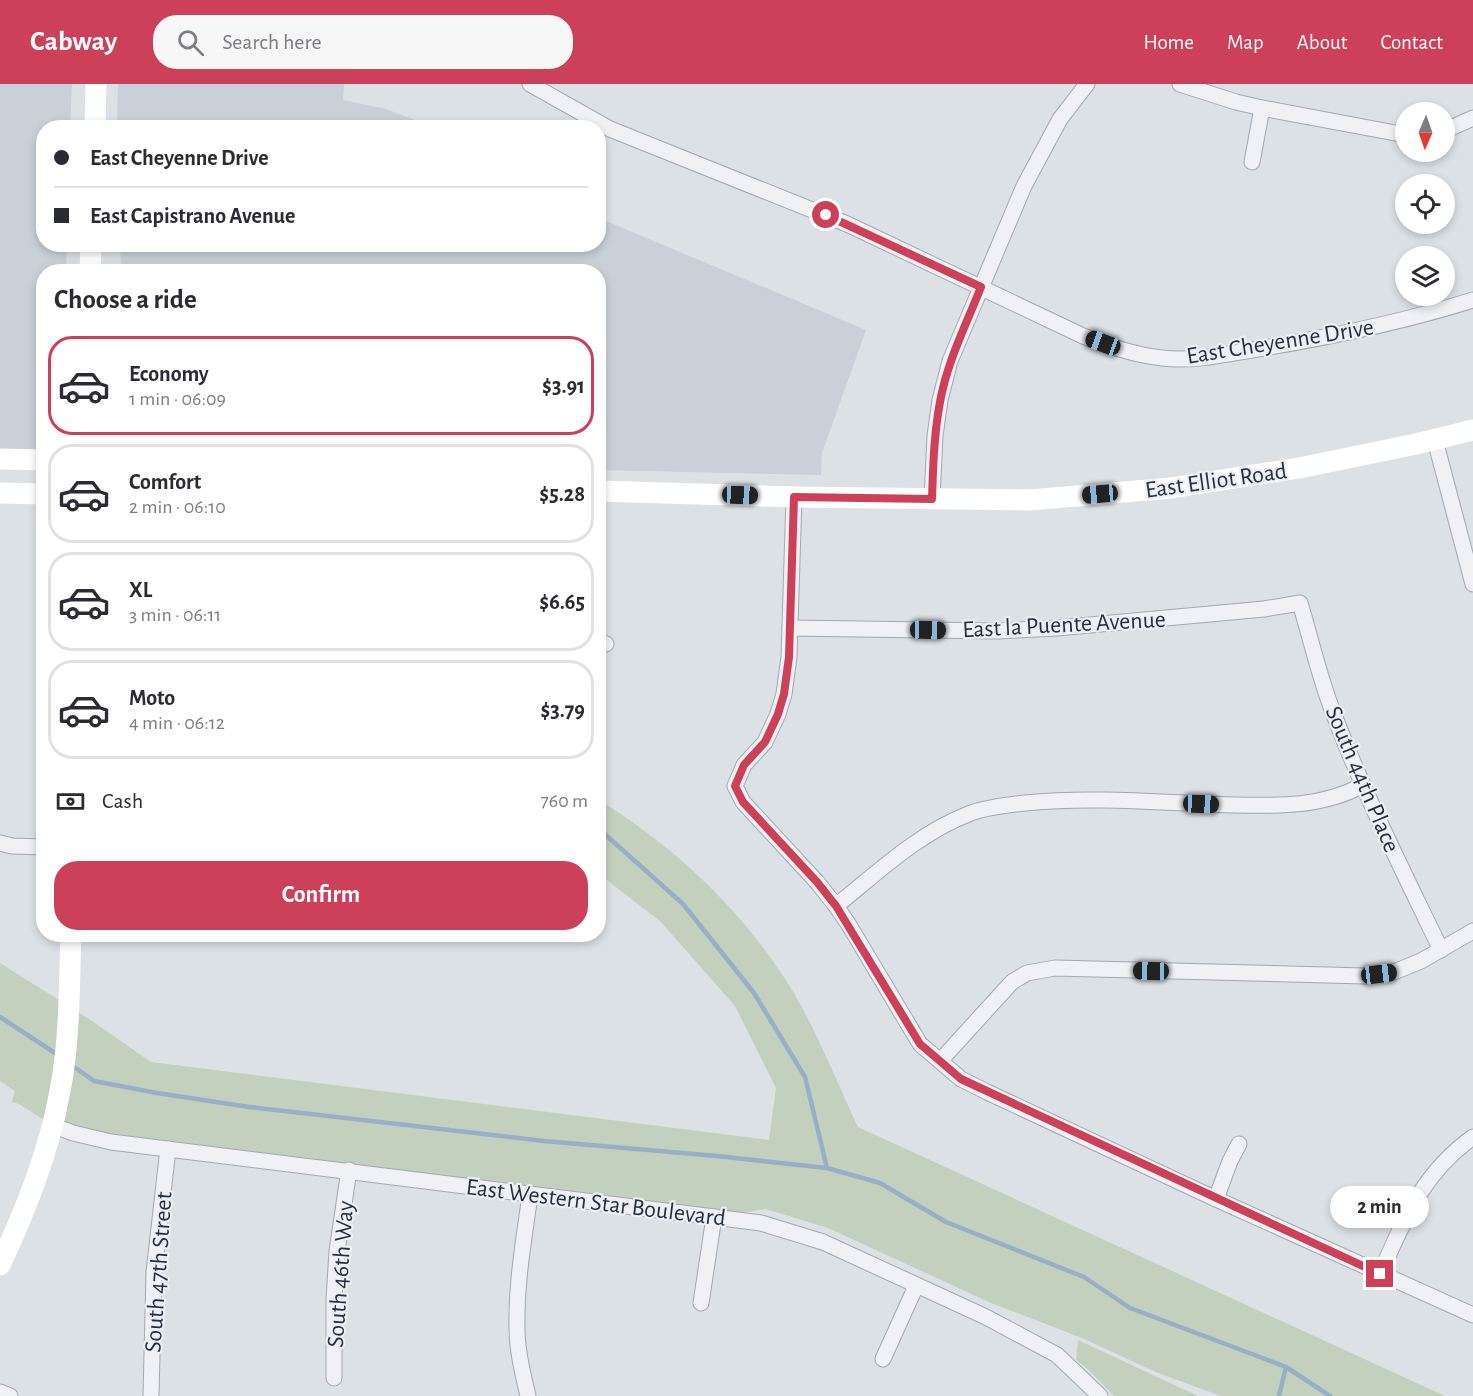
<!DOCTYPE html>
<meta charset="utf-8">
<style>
body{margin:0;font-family:"Alegreya Sans",sans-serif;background:#f7f7f7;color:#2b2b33;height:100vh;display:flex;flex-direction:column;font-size:22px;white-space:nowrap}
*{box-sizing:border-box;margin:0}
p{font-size:20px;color:#7c7c81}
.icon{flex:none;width:33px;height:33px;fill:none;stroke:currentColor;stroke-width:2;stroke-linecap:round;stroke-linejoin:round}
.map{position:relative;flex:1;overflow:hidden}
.details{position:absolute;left:36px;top:180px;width:570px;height:678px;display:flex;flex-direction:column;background:#fff;border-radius:24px;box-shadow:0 3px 9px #0003}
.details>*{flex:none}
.banner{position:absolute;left:36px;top:36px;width:570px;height:132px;border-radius:24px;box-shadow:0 3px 9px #0003;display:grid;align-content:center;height:132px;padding:0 18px;background:#fff}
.needle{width:39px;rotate:182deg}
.fabs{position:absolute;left:1395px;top:18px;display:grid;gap:12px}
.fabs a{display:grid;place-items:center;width:60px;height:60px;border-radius:50%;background:#fff;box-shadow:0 3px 9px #0003;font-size:30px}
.end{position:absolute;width:27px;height:27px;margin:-14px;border:8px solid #cc4059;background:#fff;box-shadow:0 0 0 3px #fff}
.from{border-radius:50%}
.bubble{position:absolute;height:42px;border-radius:21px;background:#fff;box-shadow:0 3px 9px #0003;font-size:20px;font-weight:700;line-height:42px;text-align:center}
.car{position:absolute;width:18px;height:36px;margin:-18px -9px;border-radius:8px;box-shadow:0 0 4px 2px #0007;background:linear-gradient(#222 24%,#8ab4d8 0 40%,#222 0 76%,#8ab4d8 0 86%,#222 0)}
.banner b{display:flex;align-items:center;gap:21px;height:57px;font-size:22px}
.banner b+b{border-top:2px solid #e1e1e2}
.banner i{width:15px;height:15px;background:#2b2b33}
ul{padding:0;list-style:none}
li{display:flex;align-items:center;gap:18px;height:99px;margin:0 12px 9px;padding:0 6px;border:3px solid #e1e1e2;border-radius:24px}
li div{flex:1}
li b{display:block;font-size:22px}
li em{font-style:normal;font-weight:700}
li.on{border-color:#cc4059}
li>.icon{width:54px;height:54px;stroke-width:1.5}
h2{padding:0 18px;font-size:27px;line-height:72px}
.pay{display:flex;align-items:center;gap:15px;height:66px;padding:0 18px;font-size:22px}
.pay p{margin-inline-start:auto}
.primary-button{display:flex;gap:12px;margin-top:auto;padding:12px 18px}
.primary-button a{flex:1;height:69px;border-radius:24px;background:#cc4059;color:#fff;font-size:24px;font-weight:700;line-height:69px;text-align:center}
header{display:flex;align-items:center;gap:36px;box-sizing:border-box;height:84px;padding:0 30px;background:#cc4059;color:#fff}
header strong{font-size:28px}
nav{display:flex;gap:33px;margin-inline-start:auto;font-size:21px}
.search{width:420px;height:54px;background:#f7f7f7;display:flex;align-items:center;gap:15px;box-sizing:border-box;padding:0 21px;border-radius:24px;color:#7c7c81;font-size:22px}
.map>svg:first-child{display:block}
.built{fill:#cad0d8}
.green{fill:#c3d0bd}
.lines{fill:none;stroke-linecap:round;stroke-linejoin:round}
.stream{stroke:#97afc7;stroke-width:4.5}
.street-casing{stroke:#a2a8b0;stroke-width:17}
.street{stroke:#eff1f5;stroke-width:15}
.secondary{stroke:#fff;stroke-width:21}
.route{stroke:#cc4059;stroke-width:8}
.labels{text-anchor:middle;stroke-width:4.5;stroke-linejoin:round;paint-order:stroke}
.street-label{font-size:24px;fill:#262f3d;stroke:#eceff4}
</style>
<header>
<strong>Cabway</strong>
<div class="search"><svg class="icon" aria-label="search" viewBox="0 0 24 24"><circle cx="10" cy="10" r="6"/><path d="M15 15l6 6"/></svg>Search here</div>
<nav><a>Home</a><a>Map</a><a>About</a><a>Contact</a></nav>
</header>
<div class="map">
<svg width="1473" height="1312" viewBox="0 0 1473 1312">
<rect width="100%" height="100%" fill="#dce1e6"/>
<g class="built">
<path d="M 0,0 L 72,0 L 70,43 L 44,44 L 44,160 L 67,161 L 66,187 L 44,188 L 43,367 L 0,367 Z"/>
<path d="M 118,0 L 344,0 L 343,16 L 386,25 L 434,43 L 117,43 Z"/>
<path d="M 599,134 L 866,246 L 822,369 L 821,391 L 599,386 L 598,188 L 121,187 L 120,161 L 598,160 Z"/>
</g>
<g class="green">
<path d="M 599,716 C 682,767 757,840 804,927 C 824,965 840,1005 858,1043 L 1445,1312 L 1221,1312 L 1158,1289 L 1082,1254 L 991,1219 L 828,1144 L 766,1125 L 714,1133 L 111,1058 L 52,1041 L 19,1020 L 12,1018 L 15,1007 L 0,997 L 0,879 L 89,935 L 151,978 L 769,1056 L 776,1004 L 735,922 L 660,837 L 599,790 Z"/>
<path d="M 1078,1256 L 1198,1312 L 1114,1312 L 1089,1286 L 1076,1276 Z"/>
</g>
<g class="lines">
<g class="stream">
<path d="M 598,744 L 683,820 L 754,909 L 805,993 L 827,1084"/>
<path d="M 0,933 L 58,971"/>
<path d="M 70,980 L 94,997 L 157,1009 L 249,1023 L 544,1057 L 717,1072 L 827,1084 L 880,1099 L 946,1138 L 1084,1193 L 1130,1224 L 1286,1283 L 1330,1312"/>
<path d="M 1279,1312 L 1286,1283"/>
</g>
<g class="street-casing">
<g id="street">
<path d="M 530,0 L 610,45 L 847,140 L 1083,252 C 1109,262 1134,271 1162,274 C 1194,278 1227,270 1258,265 C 1331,253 1403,238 1473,216"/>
<path d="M 1180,0 L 1236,18 L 1262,24 L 1406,51"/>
<path d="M 1444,47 L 1473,34"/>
<path d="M 1252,78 L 1262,24"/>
<path d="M 1435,356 L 1473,500"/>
<path d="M 794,413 L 789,573 L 784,610 L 778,630 L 765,658 L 744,681 L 735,702 L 743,718 L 817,798 L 836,822 L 849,841 L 920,960 L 961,995 L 987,1008 L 1216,1115 L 1473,1231"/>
<path d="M 932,415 L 935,352 L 940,316 L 950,277 L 1024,102 L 1060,35 L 1087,0"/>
<path d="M 790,544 L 997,547 L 1057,544 L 1264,525 L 1300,519 C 1310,552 1318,587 1330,620 C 1361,704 1402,785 1441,866"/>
<path d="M 598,556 L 606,560"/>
<path d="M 0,759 L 12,762 L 44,763"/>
<path d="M 836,822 C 878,788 920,748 971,729 C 987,723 1007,721 1025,719 C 1094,712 1165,719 1234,721 C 1279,722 1323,723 1363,701"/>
<path d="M 940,977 L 1012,898 L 1027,889 L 1055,884 L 1365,892 L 1394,888 L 1421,877 L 1473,847"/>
<path d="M 52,1041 L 73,1049 L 111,1058 L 714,1133 L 761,1139 L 823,1158 L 986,1233 L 1057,1271 L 1100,1312"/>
<path d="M 1216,1115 L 1230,1077 L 1239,1060"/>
<path d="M 1380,1190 C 1405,1134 1422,1090 1473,1053"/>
<path d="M 701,1219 L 714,1133"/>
<path d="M 883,1275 L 916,1202"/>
<path d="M 334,1294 L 334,1216 L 337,1167 L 349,1086"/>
<path d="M 0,1308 L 10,1312"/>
<path d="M 151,1312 L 154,1188 L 168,1065"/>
<path d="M 528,1312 C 523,1290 517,1267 517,1244 C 516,1199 524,1155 530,1111"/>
</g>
</g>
<use href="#street" class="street"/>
<g class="secondary">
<path d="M 95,44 L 96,0"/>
<path d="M 90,188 L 91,160"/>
<path d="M 0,375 L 44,376"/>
<path d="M 598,407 L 794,413 L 1030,416 L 1171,404 L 1299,384 L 1416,360 L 1473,346"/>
<path d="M 0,409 L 44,410"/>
<path d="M 0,1181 C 26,1125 49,1068 60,1007 C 70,956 69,903 71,850"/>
</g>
</g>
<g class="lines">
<path class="route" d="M 826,131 L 981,203 C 966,241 947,278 940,318 C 934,350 933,383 932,415 L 794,413 L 789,573 L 784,610 L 778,630 L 765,658 L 744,681 L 735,702 L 743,718 L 817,798 L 836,822 L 920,960 L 961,995 L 1380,1190"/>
</g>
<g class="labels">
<g class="street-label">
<text transform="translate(1280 257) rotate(-9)" y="8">East Cheyenne Drive</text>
<text transform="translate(1216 396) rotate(-8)" y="8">East Elliot Road</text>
<text transform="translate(1064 540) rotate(-3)" y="8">East la Puente Avenue</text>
<text transform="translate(1363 695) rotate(67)" y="8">South 44th Place</text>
<text transform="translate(596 1118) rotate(7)" y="8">East Western Star Boulevard</text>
<text transform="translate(158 1188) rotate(-86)" y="8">South 47th Street</text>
<text transform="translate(340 1190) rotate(-86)" y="8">South 46th Way</text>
</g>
</g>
</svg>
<div class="fabs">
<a><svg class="needle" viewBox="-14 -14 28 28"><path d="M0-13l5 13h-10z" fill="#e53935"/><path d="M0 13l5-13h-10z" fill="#7c7c81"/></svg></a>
<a><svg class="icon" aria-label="locate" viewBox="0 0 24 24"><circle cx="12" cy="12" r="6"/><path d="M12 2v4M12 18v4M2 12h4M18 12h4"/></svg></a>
<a><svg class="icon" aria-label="layers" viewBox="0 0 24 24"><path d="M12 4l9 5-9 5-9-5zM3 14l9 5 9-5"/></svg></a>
</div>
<i class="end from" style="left:826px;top:131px"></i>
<i class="end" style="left:1380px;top:1190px"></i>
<div class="bubble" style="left:1330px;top:1102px;width:99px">2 min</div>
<i class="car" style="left:1103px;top:259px;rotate:290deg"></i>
<i class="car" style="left:1100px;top:410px;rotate:265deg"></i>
<i class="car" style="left:740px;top:411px;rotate:92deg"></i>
<i class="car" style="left:928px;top:546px;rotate:91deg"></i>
<i class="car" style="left:1201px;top:720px;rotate:92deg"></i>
<i class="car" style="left:1151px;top:887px;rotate:271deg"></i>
<i class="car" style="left:1379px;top:890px;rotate:83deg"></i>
<div class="banner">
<b><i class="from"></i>East Cheyenne Drive</b>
<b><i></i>East Capistrano Avenue</b>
</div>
<section class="details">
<h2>Choose a ride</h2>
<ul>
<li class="on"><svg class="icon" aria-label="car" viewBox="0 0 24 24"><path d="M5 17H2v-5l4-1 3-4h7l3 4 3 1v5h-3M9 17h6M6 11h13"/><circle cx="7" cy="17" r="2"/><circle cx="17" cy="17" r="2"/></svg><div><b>Economy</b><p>1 min · 06:09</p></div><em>$3.91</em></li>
<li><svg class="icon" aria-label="car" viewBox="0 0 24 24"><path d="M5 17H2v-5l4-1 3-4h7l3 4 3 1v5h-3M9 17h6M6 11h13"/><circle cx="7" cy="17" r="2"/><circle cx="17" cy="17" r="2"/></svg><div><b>Comfort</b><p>2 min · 06:10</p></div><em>$5.28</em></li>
<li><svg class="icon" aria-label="car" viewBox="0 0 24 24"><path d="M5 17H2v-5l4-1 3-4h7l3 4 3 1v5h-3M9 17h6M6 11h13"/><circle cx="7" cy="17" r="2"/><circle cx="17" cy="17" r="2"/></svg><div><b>XL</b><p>3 min · 06:11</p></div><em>$6.65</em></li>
<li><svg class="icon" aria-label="car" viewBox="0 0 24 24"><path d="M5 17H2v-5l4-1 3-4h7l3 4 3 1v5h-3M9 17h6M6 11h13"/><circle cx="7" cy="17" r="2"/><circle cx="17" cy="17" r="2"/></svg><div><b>Moto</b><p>4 min · 06:12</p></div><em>$3.79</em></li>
</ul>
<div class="pay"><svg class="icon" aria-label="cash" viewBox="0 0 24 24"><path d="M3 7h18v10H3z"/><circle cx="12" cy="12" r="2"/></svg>Cash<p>760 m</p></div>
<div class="primary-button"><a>Confirm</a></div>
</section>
</div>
